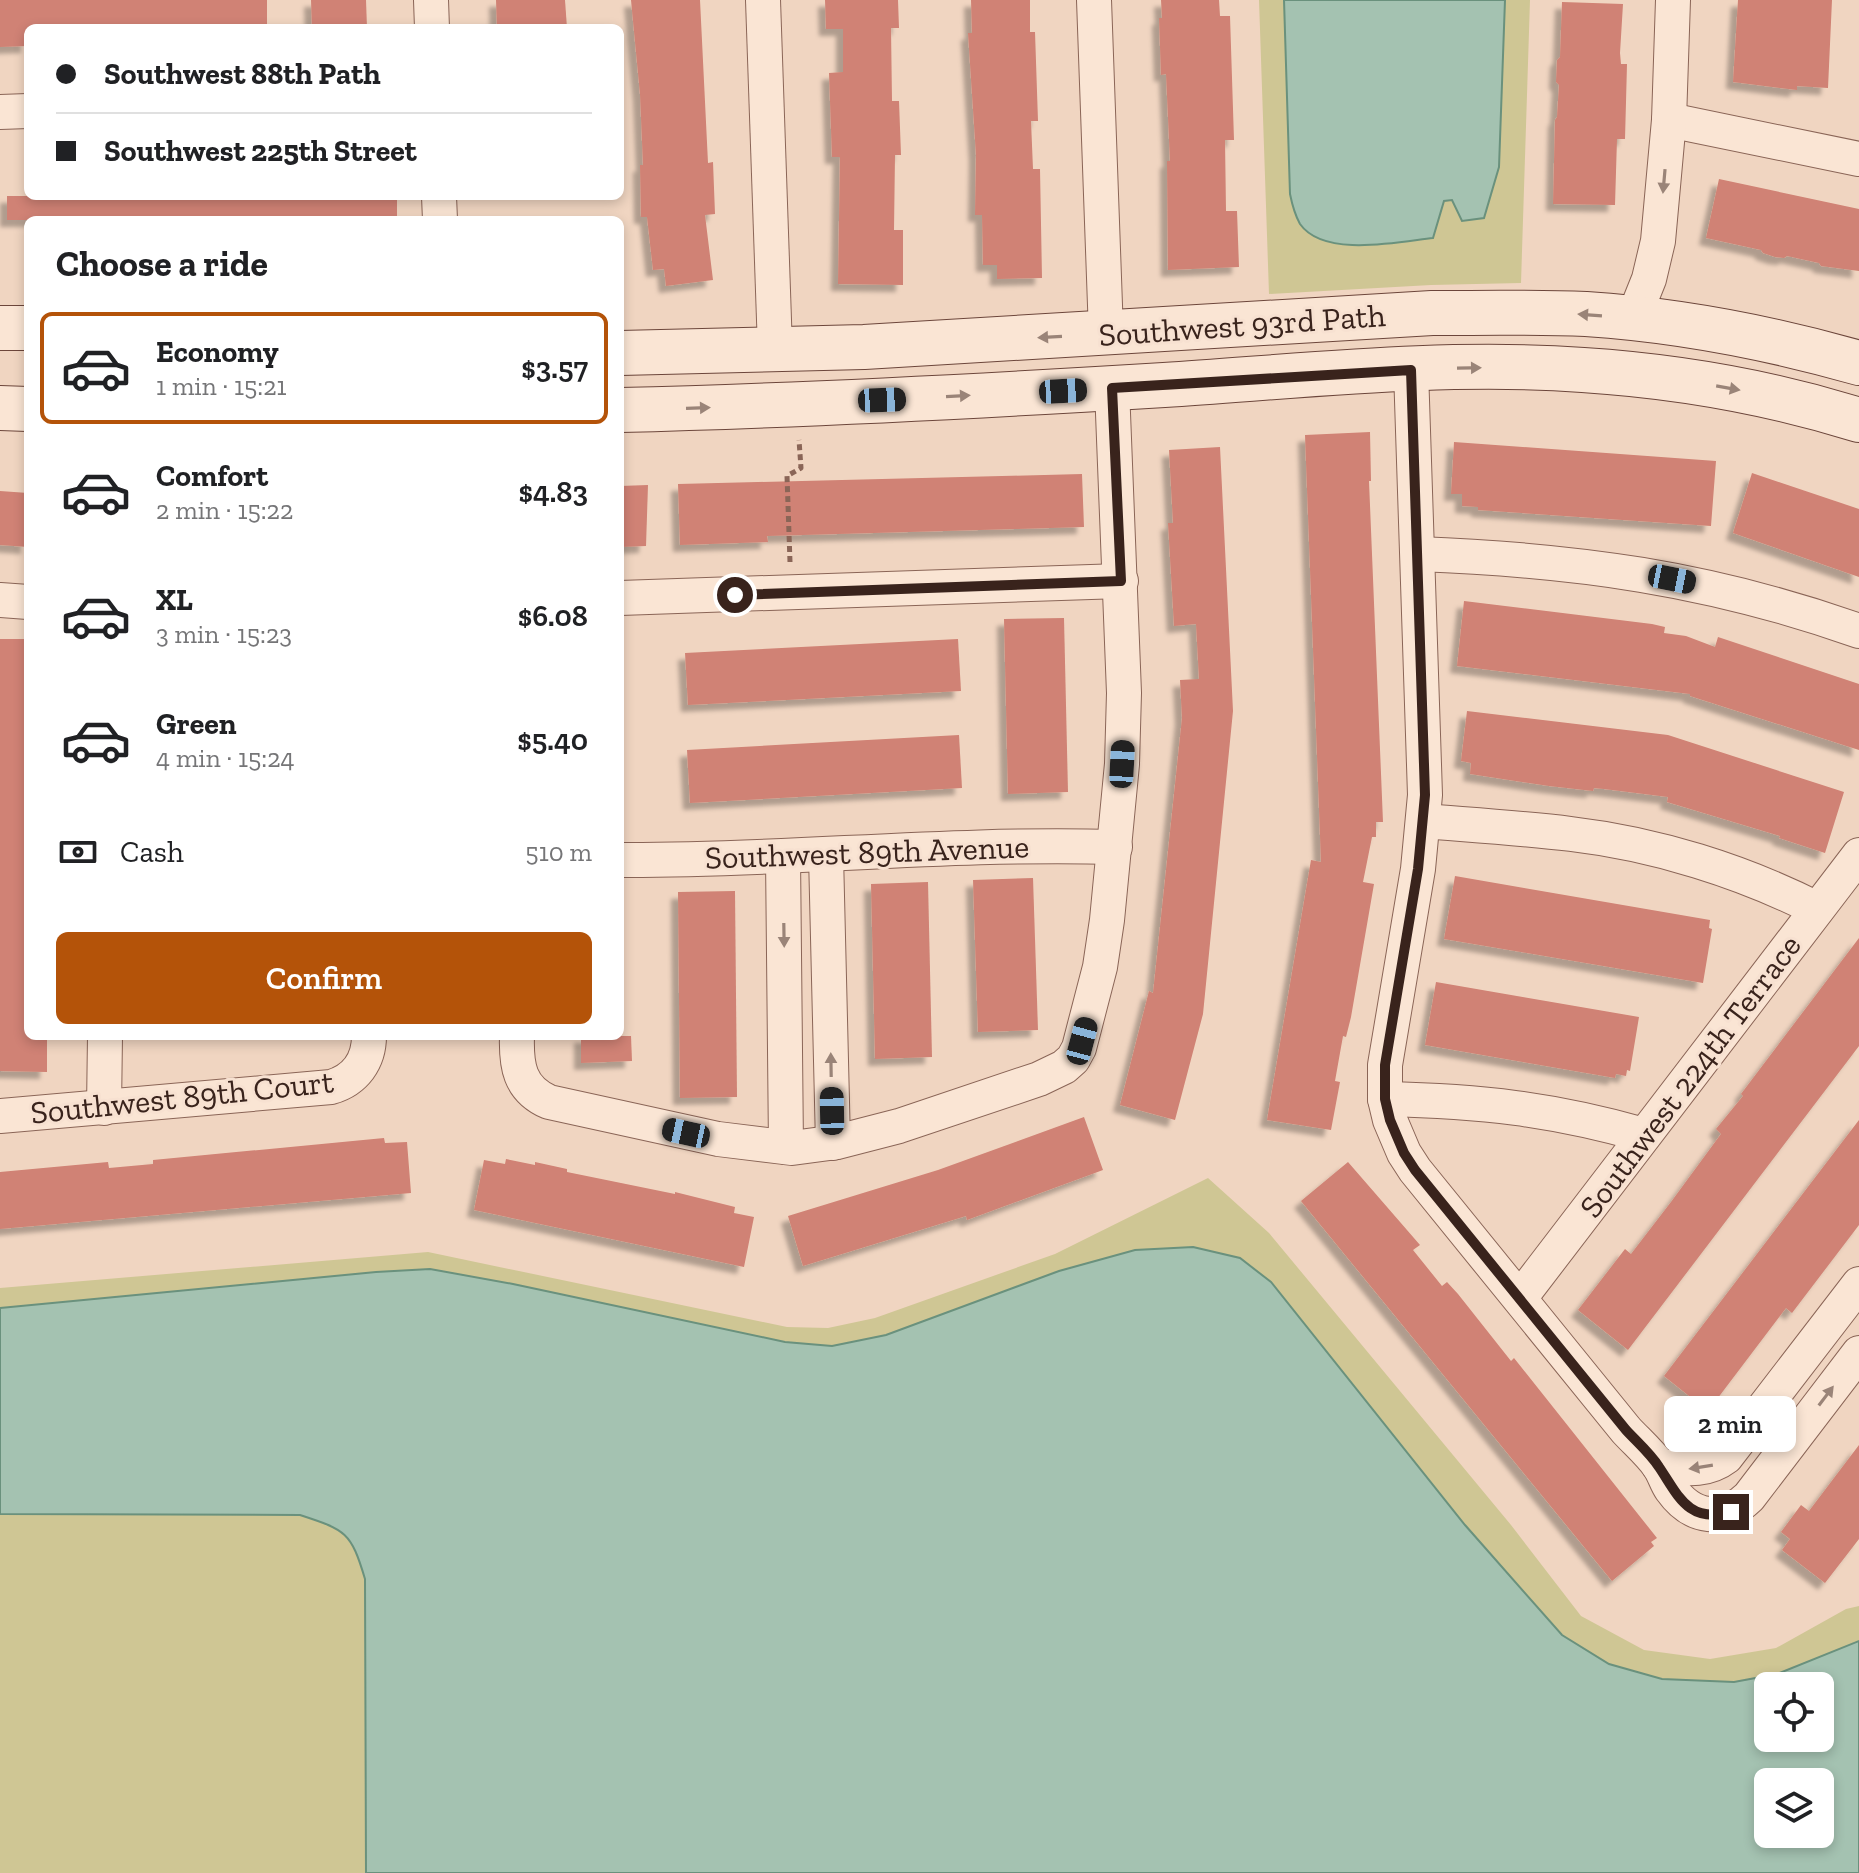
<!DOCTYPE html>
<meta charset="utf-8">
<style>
body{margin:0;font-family:"Zilla Slab",serif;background:#f6f6f6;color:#202124;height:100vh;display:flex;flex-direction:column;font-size:30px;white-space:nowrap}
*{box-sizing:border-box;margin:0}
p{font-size:26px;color:#757577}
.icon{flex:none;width:44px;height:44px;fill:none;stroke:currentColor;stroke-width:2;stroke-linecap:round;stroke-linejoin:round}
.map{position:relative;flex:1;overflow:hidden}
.details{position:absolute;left:24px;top:216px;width:600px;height:824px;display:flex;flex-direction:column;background:#fff;border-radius:12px;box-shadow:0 4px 12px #0003}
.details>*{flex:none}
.top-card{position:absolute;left:24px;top:24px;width:600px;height:176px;border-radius:12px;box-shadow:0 4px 12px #0003;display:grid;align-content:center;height:176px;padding:0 32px;background:#fff}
.buttons{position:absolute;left:1754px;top:1672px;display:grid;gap:16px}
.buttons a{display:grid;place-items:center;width:80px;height:80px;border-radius:12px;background:#fff;box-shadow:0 4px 12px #0003;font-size:40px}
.end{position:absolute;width:36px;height:36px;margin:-18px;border:10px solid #39231c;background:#fff;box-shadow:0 0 0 4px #fff}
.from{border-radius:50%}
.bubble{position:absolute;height:56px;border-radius:12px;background:#fff;box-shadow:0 4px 12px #0003;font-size:26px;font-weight:600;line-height:56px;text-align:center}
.car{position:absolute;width:24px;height:48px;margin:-24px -12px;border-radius:10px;box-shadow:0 0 6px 2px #0007;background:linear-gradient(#222 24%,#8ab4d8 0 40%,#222 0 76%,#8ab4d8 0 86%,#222 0)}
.top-card b{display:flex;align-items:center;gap:28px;height:76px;font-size:30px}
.top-card b+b{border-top:2px solid #e0e0e0}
.top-card i{width:20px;height:20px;background:#202124}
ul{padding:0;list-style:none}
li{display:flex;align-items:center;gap:24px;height:112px;margin:0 16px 12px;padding:0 16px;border:4px solid transparent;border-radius:12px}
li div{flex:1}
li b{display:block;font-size:30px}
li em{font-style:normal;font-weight:600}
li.current{border-color:#b45309}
li>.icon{width:72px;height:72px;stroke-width:1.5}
h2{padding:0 32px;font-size:36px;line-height:96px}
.pay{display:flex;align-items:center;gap:20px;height:88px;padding:0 32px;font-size:30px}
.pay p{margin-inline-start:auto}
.button{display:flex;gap:16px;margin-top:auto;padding:16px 32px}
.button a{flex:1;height:92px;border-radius:12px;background:#b45309;color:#fff;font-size:32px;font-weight:600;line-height:92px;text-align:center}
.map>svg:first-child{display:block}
.green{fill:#cfc694}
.water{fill:#a4c2b1;stroke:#6a917d;stroke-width:2;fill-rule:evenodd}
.building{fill:#d08274;filter:url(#shadow)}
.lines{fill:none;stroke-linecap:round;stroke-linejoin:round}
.street-casing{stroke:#8a6557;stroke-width:36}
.secondary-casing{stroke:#6c463b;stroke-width:46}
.path{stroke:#8a6557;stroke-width:5;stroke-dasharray:6 4;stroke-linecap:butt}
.street{stroke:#fae5d4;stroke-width:34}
.secondary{stroke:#fae5d4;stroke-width:44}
.oneway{fill:#9a8478}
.route{stroke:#39231c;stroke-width:10}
.labels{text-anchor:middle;stroke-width:6;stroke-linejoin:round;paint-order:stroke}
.street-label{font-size:32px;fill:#39231c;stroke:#f7e1d1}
</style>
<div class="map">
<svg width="1859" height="1873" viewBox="0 0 1859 1873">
<defs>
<filter id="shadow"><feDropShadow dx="-7" dy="7" stdDeviation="2" flood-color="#0004"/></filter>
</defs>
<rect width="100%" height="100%" fill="#f0d5c1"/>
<g class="green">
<path d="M 1259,0 L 1284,0 L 1290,194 L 1300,223 L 1340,244 L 1374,245 L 1433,238 L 1444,201 L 1452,200 L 1484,218 L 1499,167 L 1505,0 L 1530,0 L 1521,283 L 1431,285 L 1269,294 Z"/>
<path d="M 1208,1178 L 1269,1233 L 1511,1525 L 1581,1616 L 1644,1650 L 1710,1659 L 1776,1648 L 1846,1609 L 1859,1606 L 1859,1641 L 1777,1674 L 1734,1682 L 1662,1679 L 1609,1664 L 1562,1635 L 1465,1525 L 1271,1282 L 1059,1271 L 886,1335 L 832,1346 L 785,1342 L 430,1269 L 376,1272 L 0,1308 L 0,1288 L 428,1252 L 787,1327 L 828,1328 L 875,1318 L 1055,1254 Z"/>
<path d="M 0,1514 L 300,1515 C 347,1530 351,1532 365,1579 L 366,1873 L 0,1873 Z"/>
</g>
<g class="water">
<path d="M 1284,0 L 1505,0 L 1499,167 L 1484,218 L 1462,221 L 1452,200 L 1444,201 L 1433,238 C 1398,242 1324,258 1300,224 C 1295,215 1292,204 1290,194 Z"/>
<path d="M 1193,1247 L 1240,1258 L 1271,1282 L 1465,1525 L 1562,1635 L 1609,1664 L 1662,1679 L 1734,1682 L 1777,1674 L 1859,1641 L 1859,1873 L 366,1873 L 365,1579 C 351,1532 346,1530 300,1515 L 0,1514 L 0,1308 L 376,1272 L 430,1269 L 513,1284 L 785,1342 L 832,1346 L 886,1335 L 1059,1271 L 1135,1250 ZM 1768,1686 L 1820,1686 L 1820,1738 L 1768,1738 ZM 1768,1782 L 1820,1782 L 1820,1834 L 1768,1834 Z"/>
</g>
<g class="building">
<path d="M 0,0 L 267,0 L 267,28 L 28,28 L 28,46 L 0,47 Z"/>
<path d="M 311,0 L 366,0 L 367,28 L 312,28 Z"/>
<path d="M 496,0 L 565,0 L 567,28 L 497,28 Z"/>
<path d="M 631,0 L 700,0 L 708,163 L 713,162 L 715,214 L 705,215 L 713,280 L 666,286 L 664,269 L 653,270 L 647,217 L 641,217 L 640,165 L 643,165 L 640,94 Z"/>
<path d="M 825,0 L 898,0 L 899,28 L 891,28 L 892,101 L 899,101 L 901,155 L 895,155 L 894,230 L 903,230 L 903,285 L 838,284 L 840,157 L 832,157 L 829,73 L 843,72 L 843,29 L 826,29 Z"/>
<path d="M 971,0 L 1030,0 L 1030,32 L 1035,32 L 1038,121 L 1031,121 L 1033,169 L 1040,169 L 1042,278 L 997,279 L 997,265 L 983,265 L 982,215 L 975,215 L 976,155 L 968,33 L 972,33 Z"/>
<path d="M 1161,0 L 1219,0 L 1220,16 L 1230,16 L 1234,140 L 1225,140 L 1226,211 L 1237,211 L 1239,267 L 1168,270 L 1167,161 L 1170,161 L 1166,74 L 1161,75 L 1159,18 L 1162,18 Z"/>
<path d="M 1738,0 L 1832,0 L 1828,88 L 1797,86 L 1797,90 L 1733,82 Z"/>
<path d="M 1562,2 L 1623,4 L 1620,53 L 1621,64 L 1627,64 L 1626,102 L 1625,139 L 1617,139 L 1615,205 L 1553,204 L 1555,120 L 1557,117 L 1559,85 L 1556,82 L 1557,60 L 1560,57 Z"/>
<path d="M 1719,179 L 1859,209 L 1859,271 L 1821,266 L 1819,263 L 1787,256 L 1784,258 L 1775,257 L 1763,253 L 1761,250 L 1706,238 Z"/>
<rect x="7" y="196" width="390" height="24"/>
<path d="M 1370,432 L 1371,481 L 1369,481 L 1383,822 L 1376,822 L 1376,837 L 1372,837 L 1363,882 L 1374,884 L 1351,1017 L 1346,1037 L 1343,1036 L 1335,1081 L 1340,1082 L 1331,1130 L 1267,1120 L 1311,860 L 1321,862 L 1305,435 Z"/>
<path d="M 1454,442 L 1716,461 L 1711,526 L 1478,510 L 1478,507 L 1462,506 L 1462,494 L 1451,494 Z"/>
<path d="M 1220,447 L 1233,711 L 1203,1014 L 1175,1120 L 1120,1105 L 1149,991 L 1153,993 L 1182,718 L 1180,680 L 1199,679 L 1196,624 L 1174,626 L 1168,523 L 1173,523 L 1169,450 Z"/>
<path d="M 1752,473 L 1859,509 L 1859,577 L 1733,533 Z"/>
<path d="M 1082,474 L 1084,527 L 767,536 L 768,542 L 680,545 L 678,484 Z"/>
<path d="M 648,485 L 646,546 L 620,547 L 620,486 Z"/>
<path d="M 0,491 L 28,493 L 28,547 L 0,545 Z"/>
<path d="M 1464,601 L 1652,624 L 1665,627 L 1664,633 L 1686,636 L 1715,647 L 1718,637 L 1859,684 L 1859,750 L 1690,696 L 1690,694 L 1457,666 Z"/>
<path d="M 1064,618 L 1068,792 L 1008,794 L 1004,619 Z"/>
<path d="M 0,639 L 28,639 L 28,1036 L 44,1036 L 47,1039 L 47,1072 L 0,1071 Z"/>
<path d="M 958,639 L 961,691 L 688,705 L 685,653 Z"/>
<path d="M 1467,711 L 1668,735 L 1844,792 L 1825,853 L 1779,838 L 1780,836 L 1667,802 L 1668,797 L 1604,789 L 1594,788 L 1593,791 L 1549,786 L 1470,774 L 1471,763 L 1461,761 Z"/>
<path d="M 959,735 L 962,788 L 690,803 L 687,750 Z"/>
<path d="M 1455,876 L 1710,920 L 1709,928 L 1712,929 L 1703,983 L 1444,939 Z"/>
<path d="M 1033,878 L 1038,1030 L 978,1032 L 973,880 Z"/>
<path d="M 928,882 L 932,1057 L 875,1059 L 871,884 Z"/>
<path d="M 735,891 L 737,1097 L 680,1098 L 678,892 Z"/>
<path d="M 1859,938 L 1859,1046 L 1628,1350 L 1578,1310 L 1625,1249 L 1631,1254 L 1671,1202 L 1721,1134 L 1716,1129 L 1743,1096 L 1741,1094 Z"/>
<path d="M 1436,982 L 1639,1017 L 1630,1071 L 1627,1070 L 1626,1076 L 1616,1074 L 1615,1078 L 1425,1045 Z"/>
<path d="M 581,1036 L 631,1036 L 632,1061 L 581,1063 Z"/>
<path d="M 1084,1117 L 1103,1170 L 967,1220 L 966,1216 L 803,1266 L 788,1216 L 938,1170 Z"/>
<path d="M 1859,1120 L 1859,1225 L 1792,1313 L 1786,1308 L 1708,1411 L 1664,1376 Z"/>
<path d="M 384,1138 L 385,1143 L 407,1142 L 411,1193 L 0,1229 L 0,1172 L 108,1162 L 109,1168 L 153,1164 L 153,1160 Z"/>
<path d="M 506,1159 L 535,1165 L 535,1162 L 567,1169 L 567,1172 L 675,1194 L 675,1192 L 735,1207 L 734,1213 L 754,1217 L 744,1267 L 474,1210 L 484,1160 L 505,1164 Z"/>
<path d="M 1348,1162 L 1420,1245 L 1413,1250 L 1442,1286 L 1447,1282 L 1458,1294 L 1511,1361 L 1514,1358 L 1657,1538 L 1651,1542 L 1654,1546 L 1612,1581 L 1301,1201 Z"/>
<path d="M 1859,1445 L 1859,1539 L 1825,1583 L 1782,1550 L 1790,1539 L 1781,1532 L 1801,1505 L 1809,1511 Z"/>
</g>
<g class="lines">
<g class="street-casing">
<g id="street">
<path d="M 431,0 L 432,28"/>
<path d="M 763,0 L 775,349"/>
<path d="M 1094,0 L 1106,333"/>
<path d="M 0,112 L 28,111"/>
<path d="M 1669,120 L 1859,159"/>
<path d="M 439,196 L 440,220"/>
<path d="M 1633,319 L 1649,279 L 1658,241 L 1669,120 L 1673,0"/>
<path d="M 1411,370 L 1425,795 L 1418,869 L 1385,1065 L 1385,1099 L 1390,1120 L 1404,1153 L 1415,1170 L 1626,1430 C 1636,1441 1650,1453 1659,1466 C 1664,1473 1666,1482 1671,1489 C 1693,1520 1723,1522 1749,1497 L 1859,1353"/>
<path d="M 1418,554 C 1576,560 1709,578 1859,631"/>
<path d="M 620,598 L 1121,581"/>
<path d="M 0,600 L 28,602"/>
<path d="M 1423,821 C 1472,825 1522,828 1571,834 C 1656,844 1742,871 1817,909"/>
<path d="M 826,855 L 833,1143"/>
<path d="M 783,857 L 786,1147"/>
<path d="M 620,860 C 785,861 950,842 1115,847"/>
<path d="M 517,1036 C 516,1065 519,1089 549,1102 L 718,1139 L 792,1148 L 837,1142 L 899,1126 L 1039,1079 L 1064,1067 L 1073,1059 L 1079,1048 L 1100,967 L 1107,920 L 1122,764 L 1124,693 L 1112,388"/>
<path d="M 1385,1099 C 1480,1101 1552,1109 1644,1135"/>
<path d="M 104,1108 L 105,1036"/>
<path d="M 0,1116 L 331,1087 C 355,1080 369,1061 369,1036"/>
<path d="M 1520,1298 L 1859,855"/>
<path d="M 1659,1466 C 1683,1468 1705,1473 1726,1457 L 1859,1284"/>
</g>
</g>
<g class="secondary-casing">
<g id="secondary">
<path d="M 0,328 L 28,328"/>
<path d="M 620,353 L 864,347 L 1432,313 C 1483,313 1535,312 1586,314 C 1678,320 1771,338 1859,363"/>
<path d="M 0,408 L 28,409"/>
<path d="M 620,410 C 801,406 983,396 1164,385 C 1303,376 1444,360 1583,370 C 1676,376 1769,392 1859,420"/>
</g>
</g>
<path class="path" d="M 790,562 L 787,476 L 801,468 L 799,440"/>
<use href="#street" class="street"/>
<use href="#secondary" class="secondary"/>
</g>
<defs><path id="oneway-solid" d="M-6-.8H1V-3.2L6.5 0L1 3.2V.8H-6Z" transform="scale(2)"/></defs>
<g class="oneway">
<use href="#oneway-solid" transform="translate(1664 181) rotate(95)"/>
<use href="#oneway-solid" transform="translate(1590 315) rotate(-176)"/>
<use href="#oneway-solid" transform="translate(1050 337) rotate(177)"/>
<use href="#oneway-solid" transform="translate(1469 368) rotate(-1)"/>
<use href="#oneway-solid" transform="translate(1728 388) rotate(10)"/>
<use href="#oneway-solid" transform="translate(958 396) rotate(-3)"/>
<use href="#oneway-solid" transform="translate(698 408) rotate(-2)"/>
<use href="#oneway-solid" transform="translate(784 935) rotate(89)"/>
<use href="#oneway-solid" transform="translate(831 1065) rotate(-91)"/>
<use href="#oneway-solid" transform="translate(1826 1396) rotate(-53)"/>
<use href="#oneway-solid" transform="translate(1701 1467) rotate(171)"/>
</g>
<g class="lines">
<path class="route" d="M 735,595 L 1121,581 L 1112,388 L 1411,370 L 1425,795 L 1418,869 L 1385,1065 L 1385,1099 L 1390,1120 L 1404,1153 L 1415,1170 L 1626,1430 C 1637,1442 1650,1453 1659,1467 C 1678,1495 1688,1524 1731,1512"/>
</g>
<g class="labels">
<g class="street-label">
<text transform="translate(1242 325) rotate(-4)" y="11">Southwest 93rd Path</text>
<text transform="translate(867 852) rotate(-2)" y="11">Southwest 89th Avenue</text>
<text transform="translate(1690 1076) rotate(-53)" y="11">Southwest 224th Terrace</text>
<text transform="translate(182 1097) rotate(-6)" y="11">Southwest 89th Court</text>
</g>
</g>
</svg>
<div class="buttons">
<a><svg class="icon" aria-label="locate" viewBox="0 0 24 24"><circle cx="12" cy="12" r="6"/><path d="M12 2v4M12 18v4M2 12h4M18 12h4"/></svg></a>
<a><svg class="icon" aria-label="layers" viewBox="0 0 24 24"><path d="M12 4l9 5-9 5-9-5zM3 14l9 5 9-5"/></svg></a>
</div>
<i class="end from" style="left:735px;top:595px"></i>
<i class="end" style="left:1731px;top:1512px"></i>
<div class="bubble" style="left:1664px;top:1396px;width:132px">2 min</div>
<i class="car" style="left:1063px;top:391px;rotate:87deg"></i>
<i class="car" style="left:882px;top:400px;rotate:88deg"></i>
<i class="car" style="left:1672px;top:579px;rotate:101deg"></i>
<i class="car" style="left:1122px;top:764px;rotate:3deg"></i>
<i class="car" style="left:1082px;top:1041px;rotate:15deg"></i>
<i class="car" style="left:832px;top:1111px;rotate:359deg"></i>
<i class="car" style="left:686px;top:1133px;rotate:282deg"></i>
<div class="top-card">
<b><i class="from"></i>Southwest 88th Path</b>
<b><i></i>Southwest 225th Street</b>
</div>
<section class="details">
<h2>Choose a ride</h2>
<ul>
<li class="current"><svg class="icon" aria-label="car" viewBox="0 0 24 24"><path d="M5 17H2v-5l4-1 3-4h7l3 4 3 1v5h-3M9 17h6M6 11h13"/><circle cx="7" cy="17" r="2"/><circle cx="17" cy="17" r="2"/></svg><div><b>Economy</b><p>1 min · 15:21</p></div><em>$3.57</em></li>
<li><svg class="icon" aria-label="car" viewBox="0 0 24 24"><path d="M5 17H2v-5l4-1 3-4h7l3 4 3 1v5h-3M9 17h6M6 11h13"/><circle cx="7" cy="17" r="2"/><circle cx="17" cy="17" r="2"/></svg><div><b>Comfort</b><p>2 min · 15:22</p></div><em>$4.83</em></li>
<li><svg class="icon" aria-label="car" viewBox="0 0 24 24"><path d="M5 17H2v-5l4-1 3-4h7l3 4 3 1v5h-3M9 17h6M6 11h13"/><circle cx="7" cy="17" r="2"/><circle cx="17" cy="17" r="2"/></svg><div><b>XL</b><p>3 min · 15:23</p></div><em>$6.08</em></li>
<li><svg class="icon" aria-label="car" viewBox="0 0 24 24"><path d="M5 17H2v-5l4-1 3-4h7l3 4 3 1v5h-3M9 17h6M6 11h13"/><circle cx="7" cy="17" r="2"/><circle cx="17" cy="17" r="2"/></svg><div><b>Green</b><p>4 min · 15:24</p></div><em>$5.40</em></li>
</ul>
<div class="pay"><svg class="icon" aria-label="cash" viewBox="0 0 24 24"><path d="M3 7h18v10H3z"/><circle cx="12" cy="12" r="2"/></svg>Cash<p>510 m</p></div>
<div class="button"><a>Confirm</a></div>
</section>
</div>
